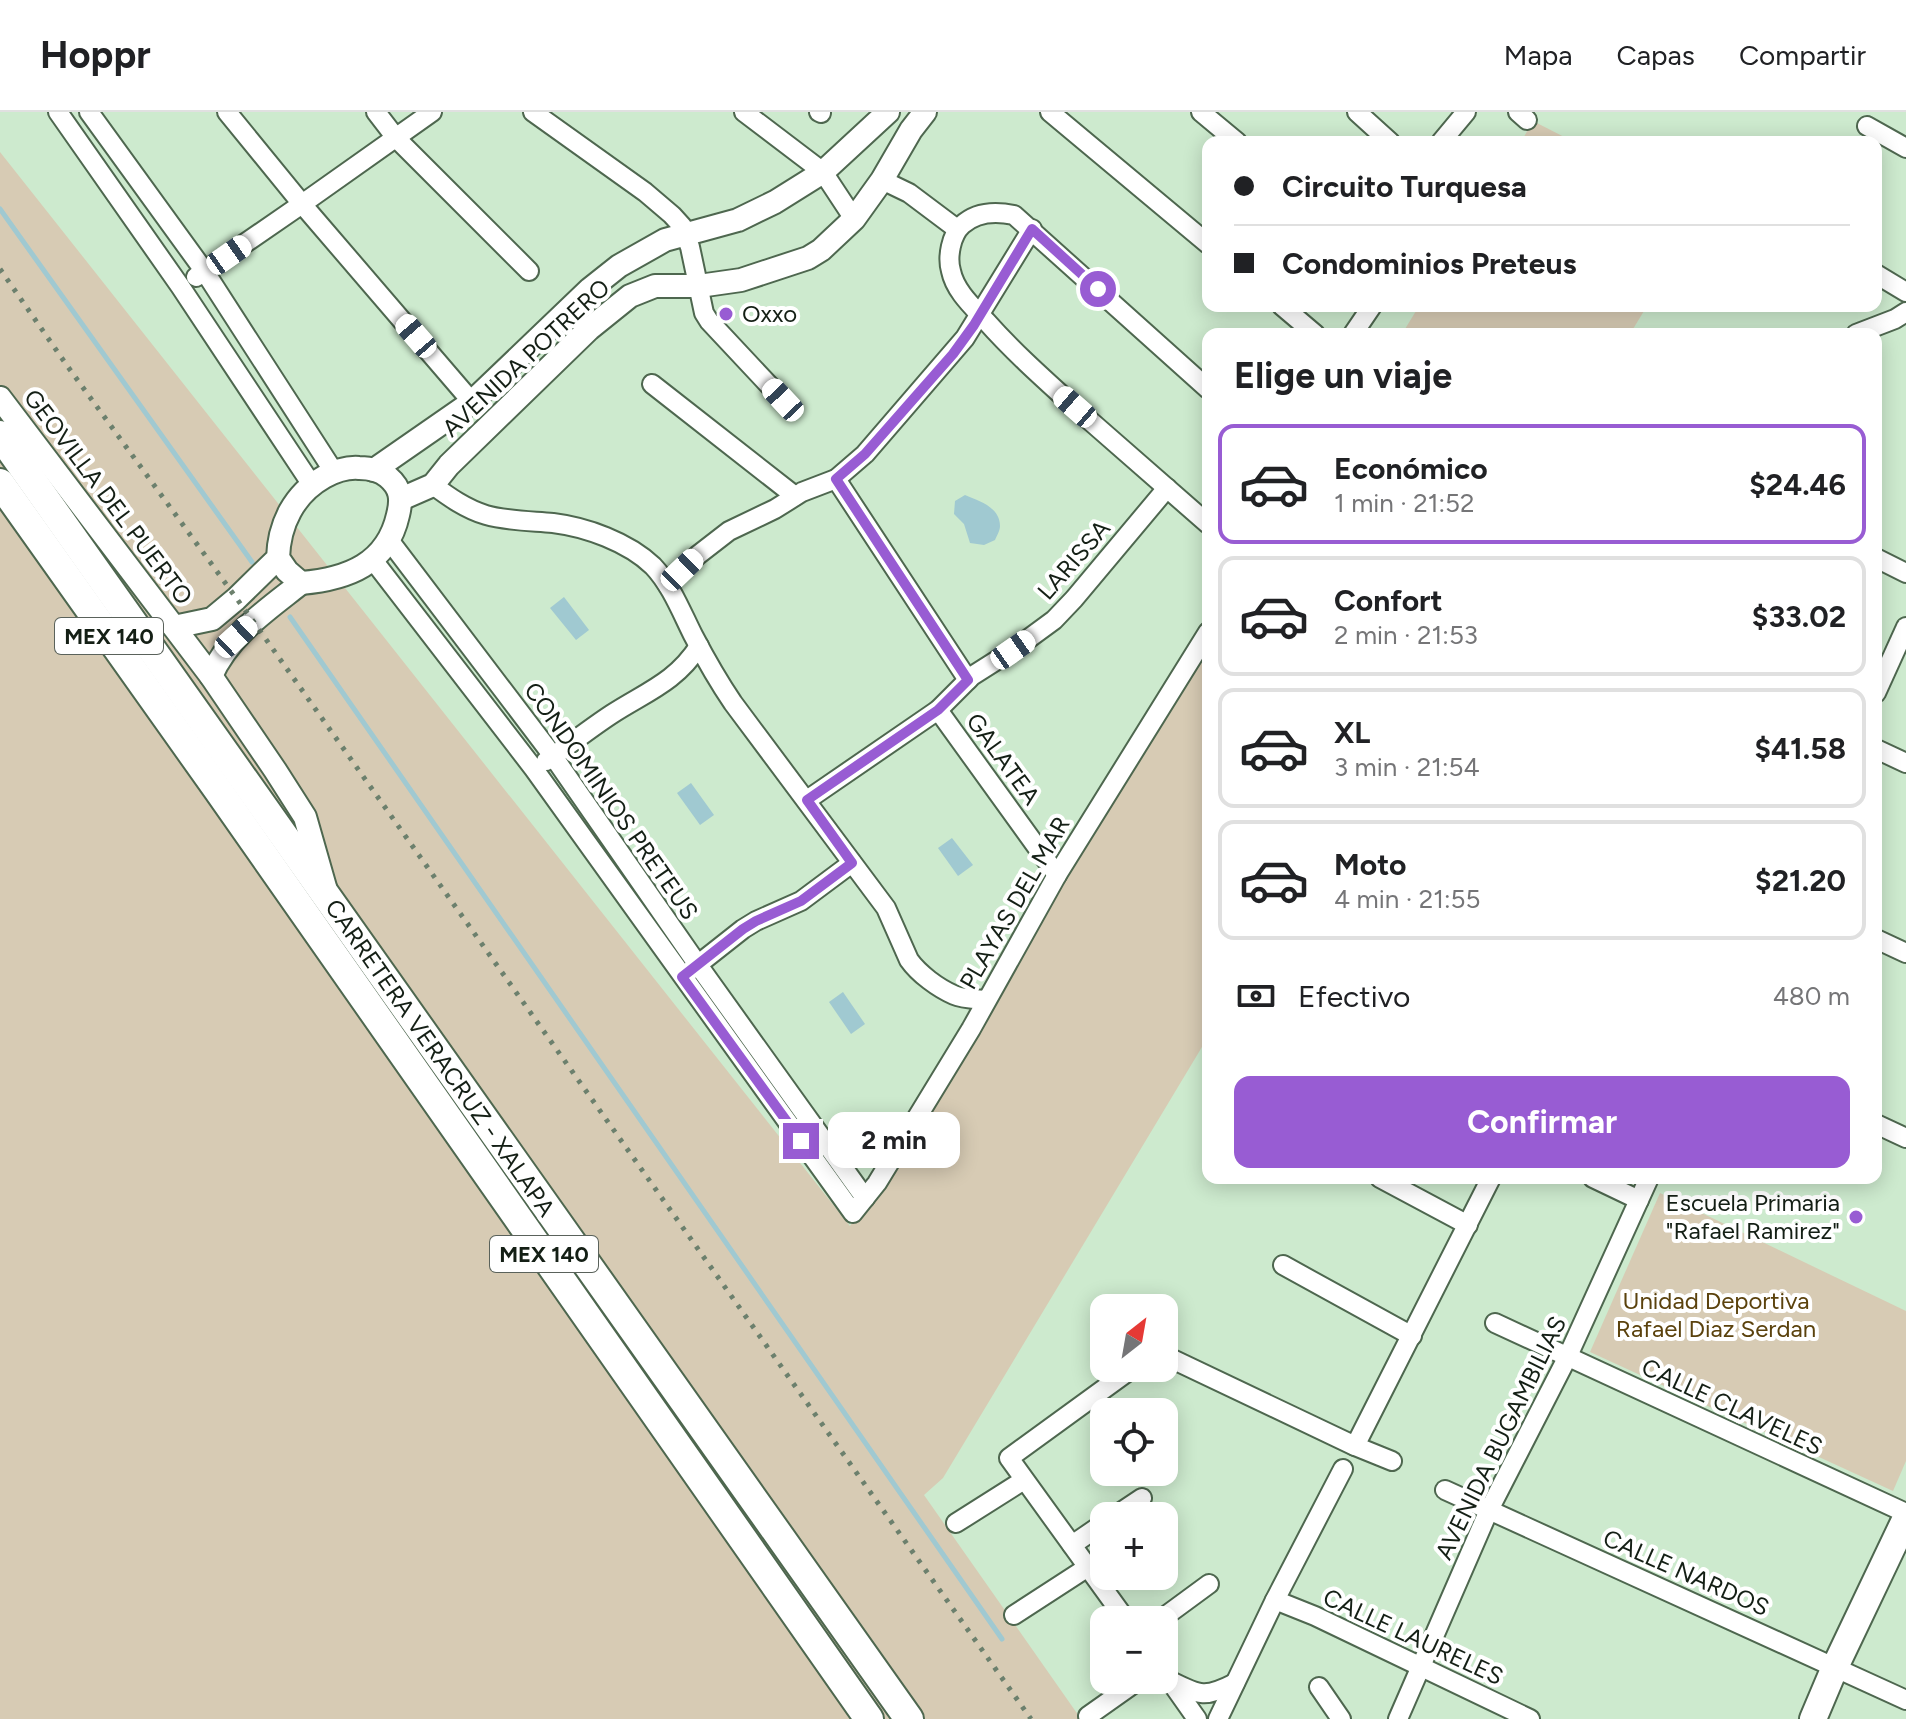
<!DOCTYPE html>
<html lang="es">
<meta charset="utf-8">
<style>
body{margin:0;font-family:Figtree,sans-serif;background:#f2f2f2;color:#202124;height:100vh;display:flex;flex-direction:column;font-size:30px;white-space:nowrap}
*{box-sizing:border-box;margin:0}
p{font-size:26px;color:#757577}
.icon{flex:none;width:44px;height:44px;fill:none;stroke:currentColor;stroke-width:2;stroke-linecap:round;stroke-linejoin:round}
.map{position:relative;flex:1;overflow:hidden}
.details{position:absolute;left:1202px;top:216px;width:680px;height:856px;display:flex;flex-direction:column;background:#fff;border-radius:16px;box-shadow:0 4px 20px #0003}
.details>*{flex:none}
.guide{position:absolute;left:1202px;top:24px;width:680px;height:176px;border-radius:16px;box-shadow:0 4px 20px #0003;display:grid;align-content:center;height:176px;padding:0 32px;background:#fff}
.needle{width:52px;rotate:31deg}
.buttons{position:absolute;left:1090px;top:1182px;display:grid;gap:16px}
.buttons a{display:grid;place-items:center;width:88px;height:88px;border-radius:16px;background:#fff;box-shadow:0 4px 20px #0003;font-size:40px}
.end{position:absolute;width:36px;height:36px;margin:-18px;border:10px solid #985cd3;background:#fff;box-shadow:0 0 0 4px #fff}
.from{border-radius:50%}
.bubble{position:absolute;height:56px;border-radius:16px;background:#fff;box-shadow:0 4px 20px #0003;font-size:26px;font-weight:700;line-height:56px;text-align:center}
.car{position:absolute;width:24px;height:48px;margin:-24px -12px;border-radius:10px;box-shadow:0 0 6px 2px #0007;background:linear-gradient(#fff 24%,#345 0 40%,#fff 0 76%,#345 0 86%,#fff 0)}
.guide b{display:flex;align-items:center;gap:28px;height:76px;font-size:30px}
.guide b+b{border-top:2px solid #e0e0e0}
.guide i{width:20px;height:20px;background:#202124}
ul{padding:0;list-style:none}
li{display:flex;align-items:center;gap:24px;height:120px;margin:0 16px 12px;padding:0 16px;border:4px solid #e0e0e0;border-radius:16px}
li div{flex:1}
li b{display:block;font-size:30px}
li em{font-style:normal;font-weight:700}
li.current{border-color:#985cd3}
li>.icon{width:72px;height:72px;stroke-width:1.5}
h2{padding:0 32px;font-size:36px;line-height:96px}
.pay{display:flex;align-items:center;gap:20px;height:88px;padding:0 32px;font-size:30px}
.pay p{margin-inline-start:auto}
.primary-button{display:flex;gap:16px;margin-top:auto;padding:16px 32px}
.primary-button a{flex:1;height:92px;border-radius:16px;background:#985cd3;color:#fff;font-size:32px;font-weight:700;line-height:92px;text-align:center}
header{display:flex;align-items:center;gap:48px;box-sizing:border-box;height:112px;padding:0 40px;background:#fff;border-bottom:2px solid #e0e0e0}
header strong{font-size:38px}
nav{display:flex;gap:44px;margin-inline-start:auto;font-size:28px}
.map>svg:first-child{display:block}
.green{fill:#d7cbb4}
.water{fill:#a0c9d1}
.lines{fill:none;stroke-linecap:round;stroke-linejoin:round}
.stream{stroke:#a0c9d1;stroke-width:5}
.minor-casing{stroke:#4e674f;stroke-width:22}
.tertiary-casing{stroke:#4e674f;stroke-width:26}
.secondary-casing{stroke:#4e674f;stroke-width:30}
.primary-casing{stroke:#4e674f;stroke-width:32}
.minor{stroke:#fff;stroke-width:18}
.tertiary{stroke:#fff;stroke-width:22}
.secondary{stroke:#fff;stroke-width:26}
.primary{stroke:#fff;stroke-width:28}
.rail{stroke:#6c806d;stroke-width:5;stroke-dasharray:4 8;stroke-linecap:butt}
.route{stroke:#985cd3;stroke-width:10}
.poi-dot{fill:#985cd3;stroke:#fff;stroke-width:3}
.labels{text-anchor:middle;stroke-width:8;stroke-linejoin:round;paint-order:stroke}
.shield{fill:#fff;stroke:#5a625b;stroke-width:2}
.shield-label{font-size:22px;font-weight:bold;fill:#141f15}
.poi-label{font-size:24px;fill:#141f15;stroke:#fff;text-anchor:start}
.street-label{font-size:24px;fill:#141f15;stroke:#fff}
.park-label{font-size:24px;fill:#5b420d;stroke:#fff}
</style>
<header>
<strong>Hoppr</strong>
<nav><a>Mapa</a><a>Capas</a><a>Compartir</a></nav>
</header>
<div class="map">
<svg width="1906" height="1607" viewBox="0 0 1906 1607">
<rect width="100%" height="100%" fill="#cdeace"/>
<g class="green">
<path d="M 1533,9 L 1574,30 L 1521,30 Z"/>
<path d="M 0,40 L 850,1114 L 1208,536 L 1208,925 L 943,1366 L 924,1383 L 1081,1607 L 0,1607 Z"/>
<path d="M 1419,194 L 1647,194 L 1630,222 L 1402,222 Z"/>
<path d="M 1660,1081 L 1906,1199 L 1906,1349 L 1893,1379 L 1590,1240 Z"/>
</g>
<g class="water">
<path d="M 965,383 C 979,389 1000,395 1000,414 C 1000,419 997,423 995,428 L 984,433 L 970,431 L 964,412 L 954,402 L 955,389 Z"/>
<path d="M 564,485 L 589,518 L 576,528 L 550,496 Z"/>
<path d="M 691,671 L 714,703 L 700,713 L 677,681 Z"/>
<path d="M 952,726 L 973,753 L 958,764 L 938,736 Z"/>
<path d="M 843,880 L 865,912 L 851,922 L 829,890 Z"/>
</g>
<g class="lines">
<g class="stream">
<path d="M 0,97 L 252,450"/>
<path d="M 290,505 L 1002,1527"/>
</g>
<g class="minor-casing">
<g id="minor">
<path d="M 58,0 L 180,174 L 312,373"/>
<path d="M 89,0 L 205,160 L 334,360"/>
<path d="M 227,0 L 302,92 L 472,290"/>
<path d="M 376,0 L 396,26 L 529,159"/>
<path d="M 533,0 L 645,80 L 672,103 L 682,114 L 690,135 L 704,201 L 709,209 L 783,288"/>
<path d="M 744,0 L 823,60 L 854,107"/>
<path d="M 819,0 L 821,1"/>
<path d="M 1050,0 L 1208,132"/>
<path d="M 1201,0 L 1237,30"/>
<path d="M 1357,0 L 1390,30"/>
<path d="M 1518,0 L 1527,8"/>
<path d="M 1867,14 L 1906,36"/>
<path d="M 1441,30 L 1466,0"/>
<path d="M 882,68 L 909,81 L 957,117"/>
<path d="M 1876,162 L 1906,180"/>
<path d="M 196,165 L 302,92 L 432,0"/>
<path d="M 1282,194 L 1315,222"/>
<path d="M 1353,222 L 1372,194"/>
<path d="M 1856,222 L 1895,207 L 1906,200"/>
<path d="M 652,272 L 795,384"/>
<path d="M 1208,277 L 1014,103 C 995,99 976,100 962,113 C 951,123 947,145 951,159 C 955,179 973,195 986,209 C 1017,244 1053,275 1088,307 C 1128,342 1168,377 1208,412"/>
<path d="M 836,367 L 968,568"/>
<path d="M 433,373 C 449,385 466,397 486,403 C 507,409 530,409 553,411 C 586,415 628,430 653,454 C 671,473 681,499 693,523 C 705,546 718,569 733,591 L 886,796 L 909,848 C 919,862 938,876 954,883 C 963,887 976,887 986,888"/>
<path d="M 389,428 L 553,644 L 698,853 L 865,1086"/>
<path d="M 1876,446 L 1906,461"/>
<path d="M 373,448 L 534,657 L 853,1101 L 877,1071 L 971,917 L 1057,763 L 1208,520"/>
<path d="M 667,472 L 698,443 L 729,419 L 775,397 L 802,380 L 836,367 L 865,342 L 965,226 L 1032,117"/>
<path d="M 1876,581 L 1906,515"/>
<path d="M 938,598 L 1057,763"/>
<path d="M 1876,637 L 1906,651"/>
<path d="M 546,649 C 568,634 589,617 612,602 C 646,580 676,570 699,534"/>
<path d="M 807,688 L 938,598 L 972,564 L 1013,538 L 1054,508 L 1074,487 L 1167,376"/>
<path d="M 1876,827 L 1906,841"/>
<path d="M 691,858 L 743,817 L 756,809 L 801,789 L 852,751"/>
<path d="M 1876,1012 L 1906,1026"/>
<path d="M 1380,1066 L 1468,1113"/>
<path d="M 1593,1066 L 1639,1088"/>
<path d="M 1283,1153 L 1412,1224"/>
<path d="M 1495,1211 L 1906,1401"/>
<path d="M 1170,1246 L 1355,1334 L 1392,1349"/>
<path d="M 1355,1334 L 1491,1066"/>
<path d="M 1445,1378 L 1906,1588"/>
<path d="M 1115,1404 L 1142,1386"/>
<path d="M 956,1411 L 1024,1368"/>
<path d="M 1072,1433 L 1104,1411"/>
<path d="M 1275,1488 L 1315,1504 L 1530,1607"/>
<path d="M 1014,1503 L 1088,1455"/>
<path d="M 1126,1508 L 1009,1346 L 1130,1258"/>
<path d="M 1160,1508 L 1209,1472"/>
<path d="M 1169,1568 C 1199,1583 1204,1587 1235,1571"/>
<path d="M 1173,1573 L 1197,1607"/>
<path d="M 1319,1575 L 1341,1607"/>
<path d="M 1088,1604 L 1139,1568"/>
<path d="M 1218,1607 L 1275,1488 L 1343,1357"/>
<path d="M 1398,1607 L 1489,1398 L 1567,1246 L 1649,1066"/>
</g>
</g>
<g class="tertiary-casing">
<g id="tertiary">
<path d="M 0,286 L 211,564 L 275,658 L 305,705 L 325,775"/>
<path d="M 374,358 L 472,290 L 590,177 L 619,154 L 665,128 L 738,108 L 775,90 L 823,60 L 888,0"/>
<path d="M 401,387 L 433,373 L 449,353 L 589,217 L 630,184 L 655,174 L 699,174 L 741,168 L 808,146 L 821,138 L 854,107 L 882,68 L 911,18 L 925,0"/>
<path d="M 174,515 L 212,507 L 236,487 L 278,446 C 279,412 294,382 324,365 C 335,359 346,355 359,356 C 369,356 380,358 388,365 C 401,376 402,387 398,403 C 387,452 348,467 301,471 L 287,459 L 278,446"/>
<path d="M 211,564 C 229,523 267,498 301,471"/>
</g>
</g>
<g class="secondary-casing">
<path id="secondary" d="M 1813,1607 L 1835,1555 L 1906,1406"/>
</g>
<g class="primary-casing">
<g id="primary">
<path d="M 0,323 L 909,1607"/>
<path d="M 0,371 L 218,678 L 869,1607"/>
</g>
</g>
<use href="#minor" class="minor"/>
<use href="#tertiary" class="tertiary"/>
<use href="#secondary" class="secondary"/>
<use href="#primary" class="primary"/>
<path class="rail" d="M 0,157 L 68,255 L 253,509 L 1031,1607"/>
</g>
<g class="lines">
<path class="route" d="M 801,1029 L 682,865 L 743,817 L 756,809 L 801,789 L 852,751 L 807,688 L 938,598 L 968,568 L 836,367 L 865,342 L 953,242 L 974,213 L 1032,117 L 1098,177"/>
</g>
<g class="poi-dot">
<circle cx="726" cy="202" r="8"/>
<circle cx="1856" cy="1105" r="8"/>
</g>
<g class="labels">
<g class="shield">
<rect x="55" y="506" width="108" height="36" rx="6"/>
<rect x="490" y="1124" width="108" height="36" rx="6"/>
</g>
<g class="shield-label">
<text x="109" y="532">MEX 140</text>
<text x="544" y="1150">MEX 140</text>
</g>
<g class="poi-label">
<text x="742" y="210">Oxxo</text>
<text x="1840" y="1099" text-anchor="end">Escuela Primaria<tspan x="1840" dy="28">"Rafael Ramirez"</tspan></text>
</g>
<g class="street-label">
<text transform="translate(526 246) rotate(-43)" y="8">AVENIDA POTRERO</text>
<text transform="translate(108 385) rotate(53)" y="8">GEOVILLA DEL PUERTO</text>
<text transform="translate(1074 448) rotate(-49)" y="8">LARISSA</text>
<text transform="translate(1003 647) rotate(54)" y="8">GALATEA</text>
<text transform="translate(611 689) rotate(55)" y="8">CONDOMINIOS PRETEUS</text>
<text transform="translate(1015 791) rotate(-60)" y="8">PLAYAS DEL MAR</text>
<text transform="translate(440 946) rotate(55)" y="8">CARRETERA VERACRUZ - XALAPA</text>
<text transform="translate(1732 1295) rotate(25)" y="8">CALLE CLAVELES</text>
<text transform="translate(1501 1326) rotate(-64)" y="8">AVENIDA BUGAMBILIAS</text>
<text transform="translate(1686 1461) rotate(24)" y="8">CALLE NARDOS</text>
<text transform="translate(1413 1525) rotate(25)" y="8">CALLE LAURELES</text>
</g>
<g class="park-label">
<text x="1716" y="1197">Unidad Deportiva<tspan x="1716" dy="28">Rafael Diaz Serdan</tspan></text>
</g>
</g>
</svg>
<div class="buttons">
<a><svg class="needle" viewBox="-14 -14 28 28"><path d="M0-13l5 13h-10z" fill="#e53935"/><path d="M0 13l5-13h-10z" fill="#757577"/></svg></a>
<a><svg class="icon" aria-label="locate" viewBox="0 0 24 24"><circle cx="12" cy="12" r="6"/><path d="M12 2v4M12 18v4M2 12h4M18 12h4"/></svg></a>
<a>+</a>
<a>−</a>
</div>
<i class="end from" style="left:1098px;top:177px"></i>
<i class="end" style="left:801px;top:1029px"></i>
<div class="bubble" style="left:828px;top:1000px;width:132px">2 min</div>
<i class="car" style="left:229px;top:143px;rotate:55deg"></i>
<i class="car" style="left:416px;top:224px;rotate:319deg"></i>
<i class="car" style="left:783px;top:288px;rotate:317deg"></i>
<i class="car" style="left:1075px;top:295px;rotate:311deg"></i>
<i class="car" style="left:682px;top:458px;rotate:46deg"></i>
<i class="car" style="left:236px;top:525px;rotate:47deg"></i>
<i class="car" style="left:1013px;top:538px;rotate:55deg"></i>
<div class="guide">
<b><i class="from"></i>Circuito Turquesa</b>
<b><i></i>Condominios Preteus</b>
</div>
<section class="details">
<h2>Elige un viaje</h2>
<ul>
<li class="current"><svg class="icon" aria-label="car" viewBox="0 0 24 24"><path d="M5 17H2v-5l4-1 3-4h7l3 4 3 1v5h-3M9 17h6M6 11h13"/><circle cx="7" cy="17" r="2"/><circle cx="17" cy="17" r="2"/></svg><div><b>Económico</b><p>1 min · 21:52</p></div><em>$24.46</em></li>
<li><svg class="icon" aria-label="car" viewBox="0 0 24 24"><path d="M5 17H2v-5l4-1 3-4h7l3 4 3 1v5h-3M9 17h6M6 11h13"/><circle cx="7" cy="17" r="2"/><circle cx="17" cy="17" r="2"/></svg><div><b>Confort</b><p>2 min · 21:53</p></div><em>$33.02</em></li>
<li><svg class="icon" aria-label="car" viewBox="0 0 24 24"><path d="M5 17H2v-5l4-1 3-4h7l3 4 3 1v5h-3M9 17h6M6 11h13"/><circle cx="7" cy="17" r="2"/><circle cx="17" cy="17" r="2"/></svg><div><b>XL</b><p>3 min · 21:54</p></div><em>$41.58</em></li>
<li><svg class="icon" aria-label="car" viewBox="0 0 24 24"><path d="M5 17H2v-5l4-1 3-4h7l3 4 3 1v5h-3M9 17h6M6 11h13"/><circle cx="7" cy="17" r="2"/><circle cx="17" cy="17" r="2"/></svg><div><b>Moto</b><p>4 min · 21:55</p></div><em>$21.20</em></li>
</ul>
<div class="pay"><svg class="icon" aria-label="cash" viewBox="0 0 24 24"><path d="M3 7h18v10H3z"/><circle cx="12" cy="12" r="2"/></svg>Efectivo<p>480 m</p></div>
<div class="primary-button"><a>Confirmar</a></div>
</section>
</div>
